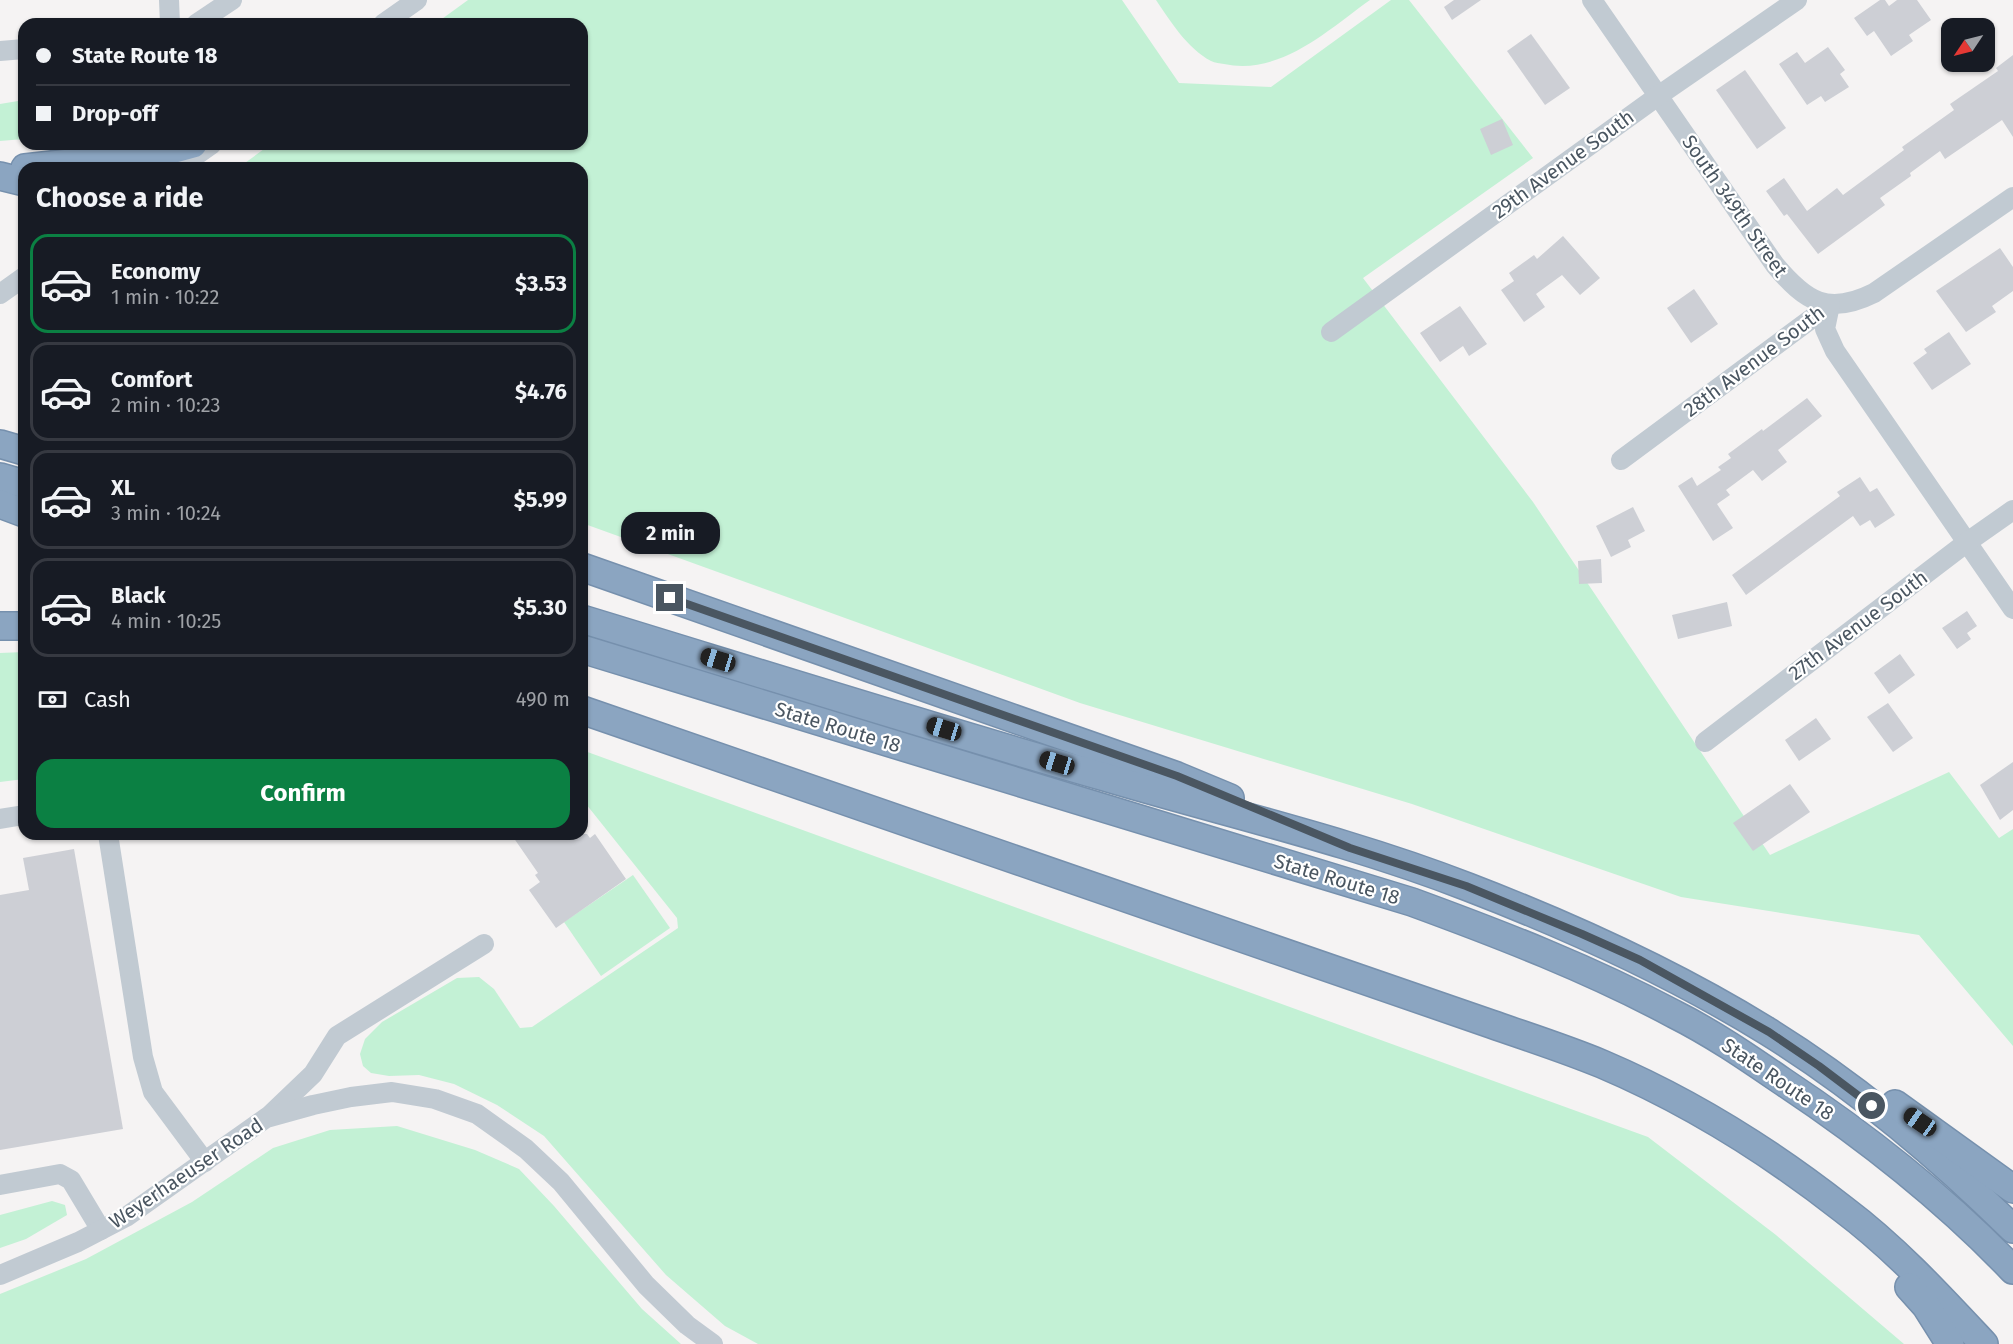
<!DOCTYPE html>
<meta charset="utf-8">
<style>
body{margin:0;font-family:"Fira Sans",sans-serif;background:#20242c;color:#f1f3f6;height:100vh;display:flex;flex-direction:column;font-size:22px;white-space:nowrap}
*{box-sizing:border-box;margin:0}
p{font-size:20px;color:#9ea1a6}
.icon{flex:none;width:33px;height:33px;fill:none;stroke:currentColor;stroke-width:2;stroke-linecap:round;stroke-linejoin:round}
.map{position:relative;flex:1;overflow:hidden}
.drawer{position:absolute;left:18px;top:162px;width:570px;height:678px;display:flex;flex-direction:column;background:#171b24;border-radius:18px;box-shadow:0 2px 4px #0004}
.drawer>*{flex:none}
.guide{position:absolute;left:18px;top:18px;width:570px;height:132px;border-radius:18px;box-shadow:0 2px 4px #0004;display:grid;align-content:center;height:132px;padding:0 18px;background:#171b24}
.needle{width:39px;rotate:235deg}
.controls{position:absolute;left:1941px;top:18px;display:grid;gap:12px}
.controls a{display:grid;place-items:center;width:54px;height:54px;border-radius:12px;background:#171b24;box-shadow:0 2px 4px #0004;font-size:30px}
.end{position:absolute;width:27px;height:27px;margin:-14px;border:8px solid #4a5661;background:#fff;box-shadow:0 0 0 3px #fff}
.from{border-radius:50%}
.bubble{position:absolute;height:42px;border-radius:18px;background:#171b24;box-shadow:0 2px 4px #0004;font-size:20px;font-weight:700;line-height:42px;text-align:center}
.car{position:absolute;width:18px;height:36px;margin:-18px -9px;border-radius:8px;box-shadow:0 0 4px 2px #0007;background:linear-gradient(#222 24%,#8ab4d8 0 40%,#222 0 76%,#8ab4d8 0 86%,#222 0)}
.guide b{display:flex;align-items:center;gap:21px;height:57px;font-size:22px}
.guide b+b{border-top:2px solid #363941}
.guide i{width:15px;height:15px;background:#f1f3f6}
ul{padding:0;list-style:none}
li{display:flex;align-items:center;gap:18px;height:99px;margin:0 12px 9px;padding:0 6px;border:3px solid #363941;border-radius:18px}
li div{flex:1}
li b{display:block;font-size:22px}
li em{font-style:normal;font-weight:700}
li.on{border-color:#0b8043}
li>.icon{width:54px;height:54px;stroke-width:1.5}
h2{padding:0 18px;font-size:27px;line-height:72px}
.pay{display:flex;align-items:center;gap:15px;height:66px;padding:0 18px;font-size:22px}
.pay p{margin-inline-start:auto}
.action{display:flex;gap:12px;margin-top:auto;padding:12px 18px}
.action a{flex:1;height:69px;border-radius:18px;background:#0b8043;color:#fff;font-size:24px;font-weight:700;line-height:69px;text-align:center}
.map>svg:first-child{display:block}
.green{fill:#c3f1d5}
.building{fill:#cdcfd5}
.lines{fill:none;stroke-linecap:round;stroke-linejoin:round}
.highway-casing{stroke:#7690ad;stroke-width:30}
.minor{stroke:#c1cad2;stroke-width:20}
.highway{stroke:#8ba5c1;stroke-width:27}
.route{stroke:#4a5661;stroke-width:8}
.labels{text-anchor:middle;stroke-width:4.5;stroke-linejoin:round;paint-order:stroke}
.street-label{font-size:20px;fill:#4a5661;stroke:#fff}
</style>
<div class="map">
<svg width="2013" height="1344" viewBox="0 0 2013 1344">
<rect width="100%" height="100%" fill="#f5f3f3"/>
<g class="green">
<path d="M 468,0 L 1122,0 L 1179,83 L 1271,87 L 1391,0 L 1409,0 L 1533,158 L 1363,278 L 1533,502 L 1770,855 L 1949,772 L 1999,838 L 2013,829 L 2013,1046 L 1919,935 L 1681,897 L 1412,804 L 1080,703 L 582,523 L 582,168 L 238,168 L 271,144 L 582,144 L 582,24 L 435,24 Z"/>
<path d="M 1156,0 L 1370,0 C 1328,30 1280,76 1224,64 C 1220,63 1215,63 1211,61 C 1187,48 1171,22 1156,0 Z"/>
<path d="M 24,100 L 24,139 L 0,141 L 0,104 Z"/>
<path d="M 24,652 L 24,779 L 0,782 L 0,653 Z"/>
<path d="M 582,750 L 1648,1137 L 1776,1235 L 1904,1344 L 758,1344 L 725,1326 L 666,1275 L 544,1136 L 497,1105 L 454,1084 L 419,1075 L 389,1076 L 371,1073 L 363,1066 L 360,1054 L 365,1039 L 382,1022 L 457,978 L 479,977 L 494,989 L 520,1028 L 532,1027 L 678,928 L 677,918 L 582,799 Z"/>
<path d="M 633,875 L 670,928 L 601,976 L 564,922 Z"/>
<path d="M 397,1126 L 475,1150 L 519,1169 L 554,1206 L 642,1309 L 681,1344 L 0,1344 L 0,1294 L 86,1259 L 192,1202 L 273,1148 L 330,1130 Z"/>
<path d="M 52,1201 L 65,1205 L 67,1215 L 26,1239 L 0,1248 L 0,1215 Z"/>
</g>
<g class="building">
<path d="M 1454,0 L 1481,0 L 1452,20 L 1444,7 Z"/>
<path d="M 1880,0 L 1885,0 L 1889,6 L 1897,0 L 1917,0 L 1931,20 L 1909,35 L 1913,41 L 1891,56 L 1874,31 L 1867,36 L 1854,18 Z"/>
<path d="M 1531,34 L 1570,88 L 1545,105 L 1507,51 Z"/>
<path d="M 1828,47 L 1845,70 L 1840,74 L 1849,87 L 1825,102 L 1821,96 L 1807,105 L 1779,64 L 1797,52 L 1805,63 Z"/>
<path d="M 2013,55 L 2013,137 L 2002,120 L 1945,159 L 1940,151 L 1910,173 L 1911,176 L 1880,198 L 1885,205 L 1818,254 L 1787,214 L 1784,216 L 1766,191 L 1784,178 L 1807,211 L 1837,188 L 1843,195 L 1904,150 L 1902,147 L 1954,110 L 1950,104 L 1998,71 L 1996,68 Z"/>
<path d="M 1745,70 L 1786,128 L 1757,149 L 1716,90 Z"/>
<path d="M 1502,119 L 1513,145 L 1491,155 L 1480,129 Z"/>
<path d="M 1563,236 L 1600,278 L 1580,295 L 1562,275 L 1536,294 L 1545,307 L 1524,322 L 1501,290 L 1514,281 L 1509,273 L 1534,255 L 1537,259 Z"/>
<path d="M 2000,248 L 2013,267 L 2013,291 L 1992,306 L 1996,312 L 1966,332 L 1936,291 Z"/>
<path d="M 1694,289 L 1718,324 L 1691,343 L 1667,308 Z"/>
<path d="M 1460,306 L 1487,344 L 1469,356 L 1463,346 L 1440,362 L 1420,333 Z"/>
<path d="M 1949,332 L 1971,364 L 1932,390 L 1913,363 L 1927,353 L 1924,349 Z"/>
<path d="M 1807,398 L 1822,416 L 1778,450 L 1787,462 L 1762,481 L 1753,470 L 1726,490 L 1730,495 L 1717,504 L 1733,528 L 1713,541 L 1678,486 L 1692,477 L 1697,486 L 1721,470 L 1718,467 L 1731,458 L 1728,454 L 1762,429 L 1763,431 Z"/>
<path d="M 1860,477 L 1870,492 L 1877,488 L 1895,515 L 1875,528 L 1870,520 L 1860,526 L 1853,516 L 1746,595 L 1732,575 L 1840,496 L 1837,492 Z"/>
<path d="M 1633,507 L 1645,531 L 1628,540 L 1631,547 L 1611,557 L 1596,526 Z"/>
<path d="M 1601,559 L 1602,583 L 1579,584 L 1578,561 Z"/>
<path d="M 1727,602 L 1732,626 L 1678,639 L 1672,615 Z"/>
<path d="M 1967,611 L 1977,626 L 1967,633 L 1971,639 L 1957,649 L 1942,628 Z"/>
<path d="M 1900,654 L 1915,675 L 1889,694 L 1874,673 Z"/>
<path d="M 1888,703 L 1913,738 L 1893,752 L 1867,717 Z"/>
<path d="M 1816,718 L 1831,739 L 1799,761 L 1785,740 Z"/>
<path d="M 2013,762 L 2013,810 L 2000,820 L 1980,785 Z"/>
<path d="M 1790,784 L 1810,812 L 1753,851 L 1733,823 Z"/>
<path d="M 511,834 L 587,834 L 590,838 L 595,834 L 626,879 L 556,928 L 529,890 L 540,882 L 535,875 L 538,873 Z"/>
<path d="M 74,849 L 123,1129 L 0,1150 L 0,895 L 29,890 L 23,858 Z"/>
</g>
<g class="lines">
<g class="highway-casing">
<g id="highway">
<path d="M 25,168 L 160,153 L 193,144"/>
<path d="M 0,176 L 24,182"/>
<path d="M 0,444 L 24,451"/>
<path d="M 0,477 L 24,484"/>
<path d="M 0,504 L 24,513"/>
<path d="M 582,567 L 1177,776 L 1230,798"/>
<path d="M 582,619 C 756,672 930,727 1105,777 C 1226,813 1350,841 1468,887 C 1572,927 1673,973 1767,1031 C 1856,1086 1939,1156 2013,1229"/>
<path d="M 0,626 L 24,626"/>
<path d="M 582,649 L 1412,902 C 1502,935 1590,969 1674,1014 C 1712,1033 1747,1057 1782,1081 C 1865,1136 1944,1198 2013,1270"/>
<path d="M 582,710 L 1491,1024 C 1528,1037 1566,1049 1602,1064 C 1689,1101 1769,1151 1843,1209 C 1895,1248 1940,1297 1984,1344"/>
<path d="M 1895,1104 L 2013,1189"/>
<path d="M 1909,1287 L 1926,1306 L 1950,1344"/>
</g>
</g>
<g class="minor">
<path d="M 169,0 L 170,24"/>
<path d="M 1592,0 L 1775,265 C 1806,302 1828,316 1874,293 L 2013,197"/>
<path d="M 196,24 L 232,0"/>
<path d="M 383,24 L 417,0"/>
<path d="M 0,51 L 24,49"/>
<path d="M 178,168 L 212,144"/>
<path d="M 0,294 L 24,277"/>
<path d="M 1830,305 L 1825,329 L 1835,351 L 2013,609"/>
<path d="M 1331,332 L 1658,96 L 1797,0"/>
<path d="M 1621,460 L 1830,305"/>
<path d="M 1705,742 L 1966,543 L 2013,510"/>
<path d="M 0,819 L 24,815"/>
<path d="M 108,834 L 143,1057 L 153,1092 L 205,1162"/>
<path d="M 268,1117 L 313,1074 L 337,1036 L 484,944"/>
<path d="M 0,1185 L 60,1174 L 71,1180 L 101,1230"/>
<path d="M 0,1275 L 78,1242 L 126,1217 L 266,1118 L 313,1105 L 351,1097 L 392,1092 L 435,1099 L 477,1114 L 526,1149 L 561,1182 L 646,1285 L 687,1325 L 713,1344"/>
</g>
<use href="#highway" class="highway"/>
</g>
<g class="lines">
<path class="route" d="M 670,598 L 1177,776 L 1350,848 L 1466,886 L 1582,934 L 1640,960 L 1769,1032 L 1819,1066 L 1872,1106"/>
</g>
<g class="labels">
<g class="street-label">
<text transform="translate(1563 164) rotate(-36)" y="7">29th Avenue South</text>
<text transform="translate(1735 206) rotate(55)" y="7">South 349th Street</text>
<text transform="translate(1754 361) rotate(-37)" y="7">28th Avenue South</text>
<text transform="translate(1858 625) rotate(-37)" y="7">27th Avenue South</text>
<text transform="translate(838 727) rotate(17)" y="7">State Route 18</text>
<text transform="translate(1337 879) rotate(17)" y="7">State Route 18</text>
<text transform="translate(1778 1079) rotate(34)" y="7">State Route 18</text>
<text transform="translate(186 1173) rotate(-34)" y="7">Weyerhaeuser Road</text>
</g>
</g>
</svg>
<div class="controls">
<a><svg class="needle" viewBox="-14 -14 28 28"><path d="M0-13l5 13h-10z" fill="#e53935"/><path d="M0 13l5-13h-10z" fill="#9ea1a6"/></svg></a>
</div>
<i class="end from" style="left:1872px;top:1106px"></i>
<i class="end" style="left:670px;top:598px"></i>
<div class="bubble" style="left:621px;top:512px;width:99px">2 min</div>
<i class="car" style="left:718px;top:660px;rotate:287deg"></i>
<i class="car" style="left:944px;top:729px;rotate:287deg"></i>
<i class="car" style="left:1057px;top:763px;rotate:287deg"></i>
<i class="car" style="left:1920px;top:1122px;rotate:305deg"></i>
<div class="guide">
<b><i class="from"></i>State Route 18</b>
<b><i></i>Drop-off</b>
</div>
<section class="drawer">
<h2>Choose a ride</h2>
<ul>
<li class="on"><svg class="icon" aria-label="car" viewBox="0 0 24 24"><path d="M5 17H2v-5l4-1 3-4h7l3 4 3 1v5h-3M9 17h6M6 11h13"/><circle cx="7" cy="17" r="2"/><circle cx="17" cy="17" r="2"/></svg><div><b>Economy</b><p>1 min · 10:22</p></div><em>$3.53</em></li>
<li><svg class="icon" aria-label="car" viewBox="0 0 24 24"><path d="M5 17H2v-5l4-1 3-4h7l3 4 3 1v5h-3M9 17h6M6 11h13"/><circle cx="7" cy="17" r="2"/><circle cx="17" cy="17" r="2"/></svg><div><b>Comfort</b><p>2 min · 10:23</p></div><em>$4.76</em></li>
<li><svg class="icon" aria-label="car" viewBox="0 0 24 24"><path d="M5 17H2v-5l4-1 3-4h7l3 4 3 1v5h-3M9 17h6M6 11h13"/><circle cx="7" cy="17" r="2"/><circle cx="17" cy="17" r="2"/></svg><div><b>XL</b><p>3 min · 10:24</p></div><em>$5.99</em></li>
<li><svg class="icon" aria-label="car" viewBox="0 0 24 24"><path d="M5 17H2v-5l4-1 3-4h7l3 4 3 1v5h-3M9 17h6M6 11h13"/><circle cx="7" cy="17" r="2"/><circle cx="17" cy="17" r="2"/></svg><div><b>Black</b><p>4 min · 10:25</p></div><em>$5.30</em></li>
</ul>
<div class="pay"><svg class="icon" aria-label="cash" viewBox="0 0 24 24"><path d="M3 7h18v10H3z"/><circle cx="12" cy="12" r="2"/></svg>Cash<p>490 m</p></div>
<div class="action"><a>Confirm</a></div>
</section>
</div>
